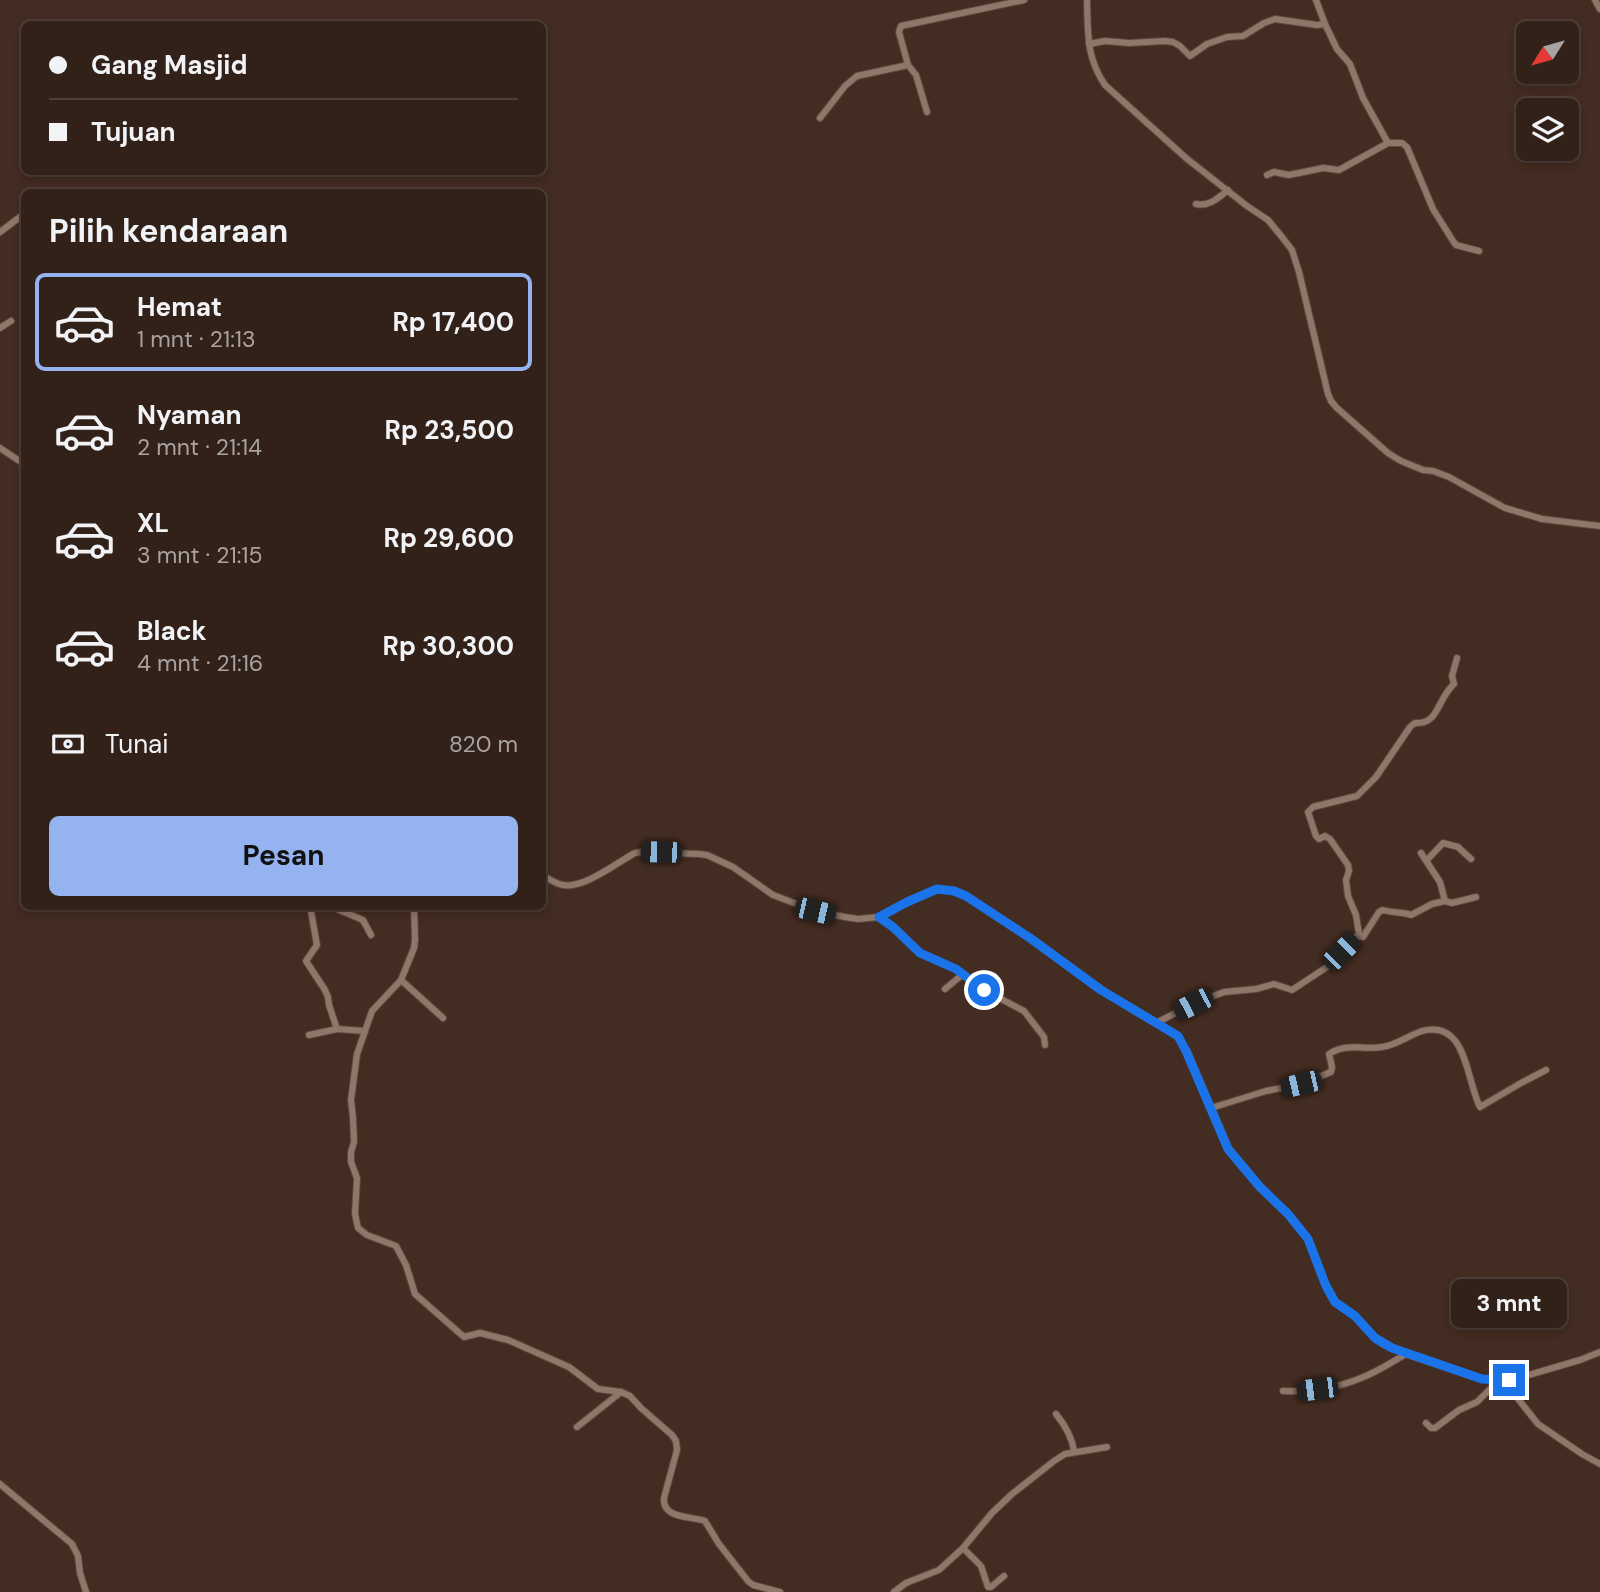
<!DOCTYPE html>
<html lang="id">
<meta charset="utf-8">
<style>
body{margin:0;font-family:"DM Sans",sans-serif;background:#3d2e26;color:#f1f3f6;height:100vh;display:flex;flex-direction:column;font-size:26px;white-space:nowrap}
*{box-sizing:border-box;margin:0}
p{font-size:23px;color:#a8a3a2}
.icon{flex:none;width:38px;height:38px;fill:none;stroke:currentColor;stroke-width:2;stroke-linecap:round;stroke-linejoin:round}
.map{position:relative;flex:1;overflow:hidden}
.panel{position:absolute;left:21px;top:189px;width:525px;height:721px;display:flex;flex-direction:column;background:#322119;border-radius:10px;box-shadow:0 4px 10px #0003,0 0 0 2px #4d3e38}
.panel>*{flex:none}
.hud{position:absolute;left:21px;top:21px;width:525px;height:154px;border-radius:10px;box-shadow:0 4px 10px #0003,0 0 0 2px #4d3e38;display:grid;align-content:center;height:154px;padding:0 28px;background:#322119}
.needle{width:46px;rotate:233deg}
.buttons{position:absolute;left:1516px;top:21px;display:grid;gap:14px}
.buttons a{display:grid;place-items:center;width:63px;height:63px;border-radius:10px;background:#322119;box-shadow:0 4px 10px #0003,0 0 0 2px #4d3e38;font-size:35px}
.end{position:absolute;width:32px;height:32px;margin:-16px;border:9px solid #1a73e8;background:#fff;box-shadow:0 0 0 4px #fff}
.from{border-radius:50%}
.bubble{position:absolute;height:49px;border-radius:10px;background:#322119;box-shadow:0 4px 10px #0003,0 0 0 2px #4d3e38;font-size:23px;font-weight:700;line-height:49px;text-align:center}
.car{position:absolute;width:21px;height:42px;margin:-21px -10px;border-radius:9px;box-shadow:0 0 5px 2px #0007;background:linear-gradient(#222 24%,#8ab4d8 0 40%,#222 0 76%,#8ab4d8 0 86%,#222 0)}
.hud b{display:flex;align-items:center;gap:24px;height:66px;font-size:26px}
.hud b+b{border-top:2px solid #4d3e38}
.hud i{width:18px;height:18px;background:#f1f3f6}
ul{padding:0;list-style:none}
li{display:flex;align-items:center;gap:21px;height:98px;margin:0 14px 10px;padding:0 14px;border:4px solid transparent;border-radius:10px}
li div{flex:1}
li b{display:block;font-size:26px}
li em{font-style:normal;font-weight:700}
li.on{border-color:#95b2f1}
li>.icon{width:63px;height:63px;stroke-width:1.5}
h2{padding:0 28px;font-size:32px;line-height:84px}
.pay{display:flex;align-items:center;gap:18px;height:77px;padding:0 28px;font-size:26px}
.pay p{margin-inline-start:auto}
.primary-button{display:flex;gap:14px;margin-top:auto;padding:14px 28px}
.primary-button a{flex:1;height:80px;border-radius:10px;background:#95b2f1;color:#111;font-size:28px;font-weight:700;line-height:80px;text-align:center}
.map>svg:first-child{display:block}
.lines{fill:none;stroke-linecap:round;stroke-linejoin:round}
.street-casing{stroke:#5b483e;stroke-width:8}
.street{stroke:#907668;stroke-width:6}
.route{stroke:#1a73e8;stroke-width:9}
</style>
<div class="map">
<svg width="1600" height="1592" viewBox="0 0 1600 1592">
<rect width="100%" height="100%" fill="#432c21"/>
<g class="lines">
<g class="street-casing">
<g id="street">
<path d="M 1087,0 C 1088,33 1086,57 1105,85 L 1186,158 L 1247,206 L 1268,220 L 1282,237 L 1292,250 L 1299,272 L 1328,394 L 1331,401 L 1337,408 L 1388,453 L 1401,461 L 1423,470 L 1433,471 L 1449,477 L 1505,508 L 1542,519 L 1600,526"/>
<path d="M 1595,0 L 1600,9"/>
<path d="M 1325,24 L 1337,49 L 1350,64 L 1363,98 L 1388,143"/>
<path d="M 1089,44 L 1105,41 L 1129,43 L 1165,41 L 1173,42 L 1180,46 L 1190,56 L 1207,44 L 1227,37 L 1243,36 L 1264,23 L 1275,19 L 1317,25 L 1325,24 L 1316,0"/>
<path d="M 908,65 L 916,75 L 927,112"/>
<path d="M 820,118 L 845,86 L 857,76 L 908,65 L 899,32 L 901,26 L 1024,0"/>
<path d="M 1267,175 L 1274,172 L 1289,175 L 1323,168 L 1339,170 L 1388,143 L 1402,143 L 1407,147 L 1433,209 L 1453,241 L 1456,245 L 1479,251"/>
<path d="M 1196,204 C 1209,207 1218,198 1228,190"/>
<path d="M 0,232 L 24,214"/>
<path d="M 0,328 L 11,321"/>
<path d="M 0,448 L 24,464"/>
<path d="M 1427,860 L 1443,843 L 1458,847 L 1471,859"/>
<path d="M 542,875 C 549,879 556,884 563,885 C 584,889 616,863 635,853 L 642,852 L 699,854 L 707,855 L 733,867 L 773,895 L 815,911 L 845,917 L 858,919 L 879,917 L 907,902 L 937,889 L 955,891 L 966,896 L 1030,938 L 1102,990 L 1177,1036 L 1187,1051 L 1229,1149 L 1260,1187 L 1288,1214 L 1308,1239 L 1326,1286 L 1335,1302 L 1355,1316 L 1375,1338 L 1383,1344 L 1409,1355 L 1482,1379 L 1499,1380 L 1509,1380 L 1522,1377 L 1580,1360 L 1600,1352"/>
<path d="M 1445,901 L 1452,903 L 1476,897"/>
<path d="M 310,906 L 317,945 L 306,961 L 325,990 L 328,997 L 329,1005 L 337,1029"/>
<path d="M 330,906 L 363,920 L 371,935"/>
<path d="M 414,906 L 415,940 L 414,948 L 401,980 L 372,1011 L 357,1054 L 351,1100 L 353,1118 L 354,1142 L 351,1152 L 351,1162 L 357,1178 L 355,1214 L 358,1228 L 367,1235 L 396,1246 L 406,1265 L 415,1294 L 464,1337 L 480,1333 L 508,1340 L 569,1367 L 598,1389 L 621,1392 L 630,1396 L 641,1408 L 672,1435 L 676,1441 L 677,1450 L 664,1498 C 662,1519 691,1516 705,1521 L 719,1544 L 748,1581 L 753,1585 L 780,1592"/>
<path d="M 879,917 L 893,927 L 920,953 L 956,969 L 984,990 L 1024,1011 L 1044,1037 L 1045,1045"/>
<path d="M 1357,936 L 1363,937 L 1379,912 L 1383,910 C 1393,913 1405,912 1411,915 L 1432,904 L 1445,901 L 1440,882 L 1421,853"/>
<path d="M 401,980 L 443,1018"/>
<path d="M 945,989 L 963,974"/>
<path d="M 1156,1023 L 1193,1004 L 1224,992 L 1256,989 L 1274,984 L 1292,990 L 1327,967 L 1359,934 L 1356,915 L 1348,896 L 1346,880 L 1349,871 L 1348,865 L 1330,839 L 1325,836 L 1319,839 L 1316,836 L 1308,812 L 1313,807 L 1357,796 L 1376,777 L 1410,727 L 1415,723 C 1439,725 1437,699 1454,684 L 1452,676 L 1457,658"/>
<path d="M 309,1035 L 337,1029 L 365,1031"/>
<path d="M 1211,1108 L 1266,1091 L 1302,1084 L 1331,1072 L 1332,1067 L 1329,1054 C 1349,1041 1365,1052 1387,1046 C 1399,1043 1410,1035 1422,1031 C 1467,1019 1466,1080 1480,1107 L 1521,1083 L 1546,1070"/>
<path d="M 1503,1380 L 1538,1424 L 1582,1454 L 1600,1464"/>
<path d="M 1283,1391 C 1310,1392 1337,1388 1361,1378 C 1377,1372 1392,1362 1406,1354"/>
<path d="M 1056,1414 C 1065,1425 1072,1437 1074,1451"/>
<path d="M 1426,1423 L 1431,1428 L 1435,1428 L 1459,1410 L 1477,1402 L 1499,1380"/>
<path d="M 577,1427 L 621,1392"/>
<path d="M 0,1484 L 72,1544 L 78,1556 L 80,1573 L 86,1592"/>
<path d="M 963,1548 L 981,1566 L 988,1587 L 991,1587 L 1004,1576"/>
<path d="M 894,1592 L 906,1583 L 939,1570 L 963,1548 L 992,1513 L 1012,1494 L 1054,1461 L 1065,1454 L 1107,1447"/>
</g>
</g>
<use href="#street" class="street"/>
</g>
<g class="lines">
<path class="route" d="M 984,990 L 956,969 L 920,953 L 893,927 L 879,917 L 907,902 L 937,889 L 954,891 L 966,896 L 1030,938 L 1101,990 L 1178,1036 L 1186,1051 L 1228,1149 L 1260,1187 L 1288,1214 L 1308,1239 L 1326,1286 L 1335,1302 L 1355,1316 L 1375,1338 L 1392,1348 L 1482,1379 L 1509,1380"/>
</g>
</svg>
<div class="buttons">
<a><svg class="needle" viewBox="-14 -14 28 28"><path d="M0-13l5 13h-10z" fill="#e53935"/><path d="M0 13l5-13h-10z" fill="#a8a3a2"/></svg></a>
<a><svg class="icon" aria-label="layers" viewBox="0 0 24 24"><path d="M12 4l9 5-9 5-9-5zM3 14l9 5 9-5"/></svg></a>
</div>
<i class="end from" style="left:984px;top:990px"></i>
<i class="end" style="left:1509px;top:1380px"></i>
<div class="bubble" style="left:1451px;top:1279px;width:116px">3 mnt</div>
<i class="car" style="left:661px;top:852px;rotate:271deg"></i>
<i class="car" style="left:815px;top:911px;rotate:103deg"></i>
<i class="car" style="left:1341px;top:952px;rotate:45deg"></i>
<i class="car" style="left:1193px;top:1004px;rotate:243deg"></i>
<i class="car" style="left:1301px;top:1084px;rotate:257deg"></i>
<i class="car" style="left:1317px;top:1389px;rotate:263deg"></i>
<div class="hud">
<b><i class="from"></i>Gang Masjid</b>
<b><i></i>Tujuan</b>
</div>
<section class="panel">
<h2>Pilih kendaraan</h2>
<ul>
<li class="on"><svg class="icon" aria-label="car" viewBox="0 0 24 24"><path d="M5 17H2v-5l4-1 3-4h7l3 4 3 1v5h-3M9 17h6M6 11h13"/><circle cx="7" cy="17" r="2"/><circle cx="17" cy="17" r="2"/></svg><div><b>Hemat</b><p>1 mnt · 21:13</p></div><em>Rp 17,400</em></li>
<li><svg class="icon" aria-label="car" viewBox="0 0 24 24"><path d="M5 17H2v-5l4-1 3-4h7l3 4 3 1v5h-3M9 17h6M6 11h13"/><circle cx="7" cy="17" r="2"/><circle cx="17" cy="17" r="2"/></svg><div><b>Nyaman</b><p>2 mnt · 21:14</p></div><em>Rp 23,500</em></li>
<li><svg class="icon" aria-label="car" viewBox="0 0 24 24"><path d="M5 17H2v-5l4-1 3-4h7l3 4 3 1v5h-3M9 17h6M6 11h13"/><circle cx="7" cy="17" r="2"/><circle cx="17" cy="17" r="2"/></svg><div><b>XL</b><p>3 mnt · 21:15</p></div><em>Rp 29,600</em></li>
<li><svg class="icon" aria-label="car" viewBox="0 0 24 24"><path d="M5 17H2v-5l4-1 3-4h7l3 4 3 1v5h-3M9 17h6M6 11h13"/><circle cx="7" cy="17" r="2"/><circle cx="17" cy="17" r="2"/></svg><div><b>Black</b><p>4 mnt · 21:16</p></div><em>Rp 30,300</em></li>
</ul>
<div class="pay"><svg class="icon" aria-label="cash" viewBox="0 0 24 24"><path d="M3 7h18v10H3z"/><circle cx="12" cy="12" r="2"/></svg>Tunai<p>820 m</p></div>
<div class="primary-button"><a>Pesan</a></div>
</section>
</div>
